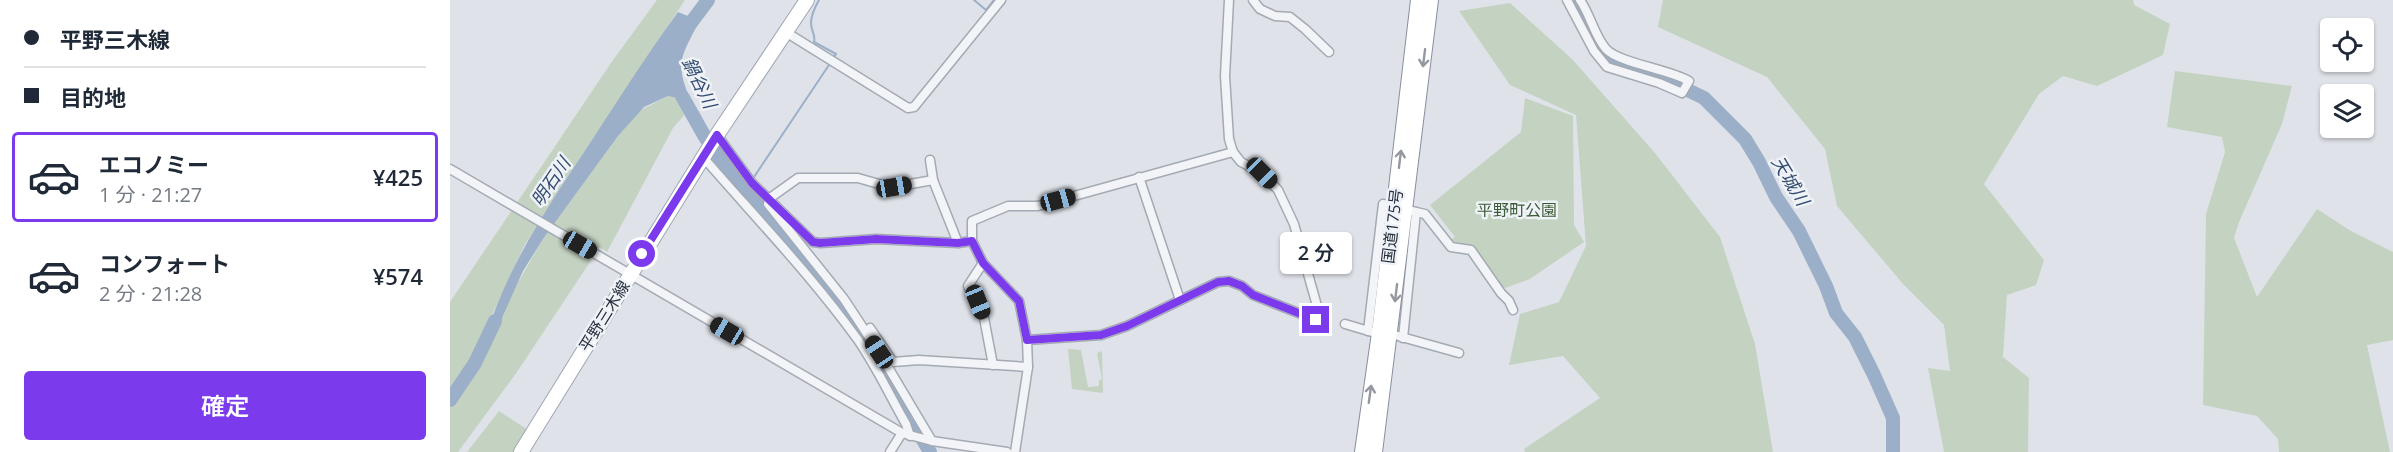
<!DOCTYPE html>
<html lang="ja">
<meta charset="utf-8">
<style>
body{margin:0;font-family:"Open Sans","Noto Sans JP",sans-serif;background:#f2f2f3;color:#1f2937;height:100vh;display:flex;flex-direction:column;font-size:22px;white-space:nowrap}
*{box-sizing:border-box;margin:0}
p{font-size:20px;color:#747a83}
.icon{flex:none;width:33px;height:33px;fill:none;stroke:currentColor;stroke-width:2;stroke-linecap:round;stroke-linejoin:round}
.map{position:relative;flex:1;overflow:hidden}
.details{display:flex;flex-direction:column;background:#fff;width:450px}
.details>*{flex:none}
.hud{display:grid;align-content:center;height:132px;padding:0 24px;background:#fff}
.buttons{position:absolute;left:1870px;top:18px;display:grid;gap:12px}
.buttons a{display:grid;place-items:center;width:54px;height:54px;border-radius:6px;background:#fff;box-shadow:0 2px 4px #0004;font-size:30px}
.end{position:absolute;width:27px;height:27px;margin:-14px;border:8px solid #7c3aed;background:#fff;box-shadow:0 0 0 3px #fff}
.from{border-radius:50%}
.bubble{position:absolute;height:42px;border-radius:6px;background:#fff;box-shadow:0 2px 4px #0004;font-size:20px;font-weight:600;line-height:42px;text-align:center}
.car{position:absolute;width:18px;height:36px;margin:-18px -9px;border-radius:8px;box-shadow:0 0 4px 2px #0007;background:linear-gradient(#222 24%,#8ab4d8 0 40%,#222 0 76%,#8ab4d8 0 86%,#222 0)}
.hud b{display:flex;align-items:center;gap:21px;height:57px;font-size:22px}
.hud b+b{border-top:2px solid #e0e1e3}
.hud i{width:15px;height:15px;background:#1f2937}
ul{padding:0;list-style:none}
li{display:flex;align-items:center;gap:18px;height:90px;margin:0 12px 9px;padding:0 12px;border:3px solid transparent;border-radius:6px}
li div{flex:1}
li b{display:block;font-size:22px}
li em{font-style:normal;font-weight:600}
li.selected{border-color:#7c3aed}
li>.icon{width:54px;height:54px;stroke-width:1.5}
.cta{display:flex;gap:12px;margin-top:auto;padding:12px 24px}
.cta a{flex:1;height:69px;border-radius:6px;background:#7c3aed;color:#fff;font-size:24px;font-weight:600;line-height:69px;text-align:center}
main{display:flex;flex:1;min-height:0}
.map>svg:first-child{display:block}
.green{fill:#c4d2c1}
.water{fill:#9bafc8}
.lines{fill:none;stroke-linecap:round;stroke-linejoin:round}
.stream{stroke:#9bafc8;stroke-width:2}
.river{stroke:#9bafc8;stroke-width:14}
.minor-casing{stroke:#a4aab3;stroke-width:11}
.primary-casing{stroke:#9fa6b4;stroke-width:16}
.trunk-casing{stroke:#878f9f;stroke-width:16}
.minor{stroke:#f2f4f7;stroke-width:8}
.primary{stroke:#fff;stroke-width:14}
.trunk{stroke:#fff;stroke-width:14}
.oneway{stroke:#9498a0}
.route{stroke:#7c3aed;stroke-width:8}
.labels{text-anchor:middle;stroke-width:5;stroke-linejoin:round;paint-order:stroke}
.park-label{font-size:16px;fill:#3b5b36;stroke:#eff2f6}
.street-label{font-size:16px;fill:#283040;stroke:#eff2f6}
.water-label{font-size:18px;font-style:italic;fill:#334d73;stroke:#eff2f6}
</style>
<main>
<section class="details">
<div class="hud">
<b><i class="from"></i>平野三木線</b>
<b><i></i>目的地</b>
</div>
<ul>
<li class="selected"><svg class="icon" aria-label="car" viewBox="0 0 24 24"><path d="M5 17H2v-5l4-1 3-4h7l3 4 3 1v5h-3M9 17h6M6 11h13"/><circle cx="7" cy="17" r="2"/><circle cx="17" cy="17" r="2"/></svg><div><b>エコノミー</b><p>1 分 · 21:27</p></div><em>¥425</em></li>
<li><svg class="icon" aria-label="car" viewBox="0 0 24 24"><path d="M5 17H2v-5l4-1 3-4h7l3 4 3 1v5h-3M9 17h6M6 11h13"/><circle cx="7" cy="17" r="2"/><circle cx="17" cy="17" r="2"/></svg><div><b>コンフォート</b><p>2 分 · 21:28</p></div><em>¥574</em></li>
</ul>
<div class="cta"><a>確定</a></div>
</section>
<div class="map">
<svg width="1943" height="452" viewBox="0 0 1943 452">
<rect width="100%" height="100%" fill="#dfe3e9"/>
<g class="green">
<path d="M 207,0 L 235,0 L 115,181 L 74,246 L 42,315 L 37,336 L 93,239 L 168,136 L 189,111 L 218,96 C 229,96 231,103 237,112 L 223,128 L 157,252 L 150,247 L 67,372 L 8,452 L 0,452 L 0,302 L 163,60 Z"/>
<path d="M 1213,0 L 1683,0 L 1684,5 L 1720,24 L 1713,55 L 1647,86 L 1613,76 L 1589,94 L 1534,184 L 1594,260 L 1586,285 L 1557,295 L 1553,357 L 1579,378 L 1578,452 L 1494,452 L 1478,368 L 1500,371 L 1494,325 L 1453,284 L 1387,206 L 1375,149 L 1317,77 L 1208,27 Z"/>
<path d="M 1060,3 L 1122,59 L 1205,153 L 1270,237 L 1305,344 L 1323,452 L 1075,452 L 1074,449 L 1150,398 L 1113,356 L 1059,365 L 1070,314 L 1109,302 L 1136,246 L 1126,115 L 1060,85 L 1009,11 Z"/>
<path d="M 1725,71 L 1842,86 L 1832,124 L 1789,222 L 1784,238 L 1807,297 L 1867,209 L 1901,231 L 1943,252 L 1943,340 L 1917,345 L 1940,452 L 1829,452 L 1828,439 L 1807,416 L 1753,405 L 1756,214 L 1775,152 L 1772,137 L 1717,127 Z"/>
<path d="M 1075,98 L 1123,116 L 1124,225 L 1134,242 L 1080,279 L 1055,288 L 1050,286 L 1029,255 L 1004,244 L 1000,240 L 1005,237 L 980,205 L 1071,132 Z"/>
<path d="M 618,349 L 631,350 L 638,387 L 649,386 L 649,380 L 652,379 L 647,353 L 652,351 L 653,393 L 622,389 Z"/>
<path d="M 49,411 L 78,430 L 64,452 L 17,452 Z"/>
</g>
<path class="water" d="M 228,12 L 238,16 L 245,14 L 251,18 C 229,61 224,62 244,109 L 237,112 L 228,98 L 218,96 L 194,107 L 168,136 L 93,239 L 73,271 L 42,340 L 36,336 C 58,264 101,202 142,140 C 170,97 198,53 228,12 Z"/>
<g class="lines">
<g class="stream">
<path d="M 369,0 C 365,7 361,15 361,23 C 361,31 366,35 364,42 L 386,54 L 384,57"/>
<path d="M 524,0 L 536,10 L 544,0"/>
<path d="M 302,180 L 381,62"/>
</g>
<g class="river">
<path d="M 1122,0 L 1132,13 L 1152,53 L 1161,62 L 1207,75 L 1254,98 L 1295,139 L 1309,162 L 1326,197 L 1349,231 L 1376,286 L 1386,313 L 1405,337 L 1424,375 L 1443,418 L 1443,452"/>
<path d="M 237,28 L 258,0"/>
<path d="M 232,96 L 255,137 L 277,168 L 392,309 L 423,354 L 480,452"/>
<path d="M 0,400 L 25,363 L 45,321"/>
</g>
<g class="minor-casing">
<g id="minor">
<path d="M 803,0 L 810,9 L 825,16 L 840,17 L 855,29 L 879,52"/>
<path d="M 1117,0 L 1144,51 L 1157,67 L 1209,83 L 1232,93 L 1239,81 C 1218,69 1169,63 1156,49 C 1145,37 1140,14 1130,0"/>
<path d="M 334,31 L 458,108 L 464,107 L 551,0"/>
<path d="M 267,135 L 302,183 L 363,242 L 371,243 L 426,239 L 508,243 L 522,241"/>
<path d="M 253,157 C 305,217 361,275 408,340 C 426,366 440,396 456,424 L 460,436"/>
<path d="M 480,160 L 483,180 L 508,243"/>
<path d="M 0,169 L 452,433 L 482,441 L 557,452"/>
<path d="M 689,177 L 730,300"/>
<path d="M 966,212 L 975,214 L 1001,247 L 1021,250 L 1051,293 L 1059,301 L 1063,310"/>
<path d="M 533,263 L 518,286 L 534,318 L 543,365"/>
<path d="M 895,324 L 922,332"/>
<path d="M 420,328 L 443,362 L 469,360 L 578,367"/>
<path d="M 918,331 L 933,204 L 944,206"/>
<path d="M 941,334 L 1009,353"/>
<path d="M 953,338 L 966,212 L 962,211"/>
<path d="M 577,340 L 651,335 L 677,326 L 768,282 L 779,281 L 792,286 L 803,295 L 866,320 L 871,320 L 844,224 L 828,190 L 812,173 L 791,162 L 783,152 L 779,139 L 775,76 L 779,0"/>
<path d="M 482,441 L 429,352 L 394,299 L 318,204 L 320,198 L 348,178 L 408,178 L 436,186 L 444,187 L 483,180"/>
<path d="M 440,452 L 452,433"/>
<path d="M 565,452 L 578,367 L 577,340 L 569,301 L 533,263 L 522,241 L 522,221 L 558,206 L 588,206 L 783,152"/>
</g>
</g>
<g class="primary-casing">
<path id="primary" d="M 71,452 L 267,135 L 357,0"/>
</g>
<g class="trunk-casing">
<g id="trunk">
<path d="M 912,452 L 929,333 L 968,0"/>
<path d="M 925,452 L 981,0"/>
</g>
</g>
<use href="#minor" class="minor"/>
<use href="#primary" class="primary"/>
<use href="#trunk" class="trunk"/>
</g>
<defs><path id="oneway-shaft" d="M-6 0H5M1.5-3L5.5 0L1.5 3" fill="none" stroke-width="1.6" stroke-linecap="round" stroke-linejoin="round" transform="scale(1.5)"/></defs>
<g class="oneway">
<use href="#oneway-shaft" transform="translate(974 58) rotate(97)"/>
<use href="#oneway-shaft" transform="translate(950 159) rotate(-83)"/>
<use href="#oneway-shaft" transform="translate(946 293) rotate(97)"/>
<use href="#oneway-shaft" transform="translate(920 394) rotate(-82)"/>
</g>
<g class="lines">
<path class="route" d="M 192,254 L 267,135 L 302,183 L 363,242 L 370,243 L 426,239 L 508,243 L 522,241 L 533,263 L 569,301 L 577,340 L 651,335 L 677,326 L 768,282 L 779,281 L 792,286 L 803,295 L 866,320"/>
</g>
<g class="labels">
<g class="park-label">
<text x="1067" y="216">平野町公園</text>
</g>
<g class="street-label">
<text transform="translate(942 226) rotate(-83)" y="6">国道175号</text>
<text transform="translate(154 316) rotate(-58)" y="6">平野三木線</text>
</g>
<g class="water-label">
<text transform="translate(249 83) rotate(64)" y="6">鍋谷川</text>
<text transform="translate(1340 181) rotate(59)" y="6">天城川</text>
<text transform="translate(101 182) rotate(-56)" y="6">明石川</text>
</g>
</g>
</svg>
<div class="buttons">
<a><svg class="icon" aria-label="locate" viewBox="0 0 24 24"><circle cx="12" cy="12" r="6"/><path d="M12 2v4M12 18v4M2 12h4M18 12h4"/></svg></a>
<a><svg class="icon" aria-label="layers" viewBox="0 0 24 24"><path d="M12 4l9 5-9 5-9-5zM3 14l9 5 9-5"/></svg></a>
</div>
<i class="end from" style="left:192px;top:254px"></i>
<i class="end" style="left:866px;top:320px"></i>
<div class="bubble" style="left:830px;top:232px;width:72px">2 分</div>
<i class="car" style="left:812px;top:173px;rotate:135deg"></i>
<i class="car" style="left:444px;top:187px;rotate:80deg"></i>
<i class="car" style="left:608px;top:200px;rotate:75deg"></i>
<i class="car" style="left:130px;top:245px;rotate:120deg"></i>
<i class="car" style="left:528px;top:302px;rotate:158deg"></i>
<i class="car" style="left:277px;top:331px;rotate:300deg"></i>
<i class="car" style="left:429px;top:352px;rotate:326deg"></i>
</div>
</main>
